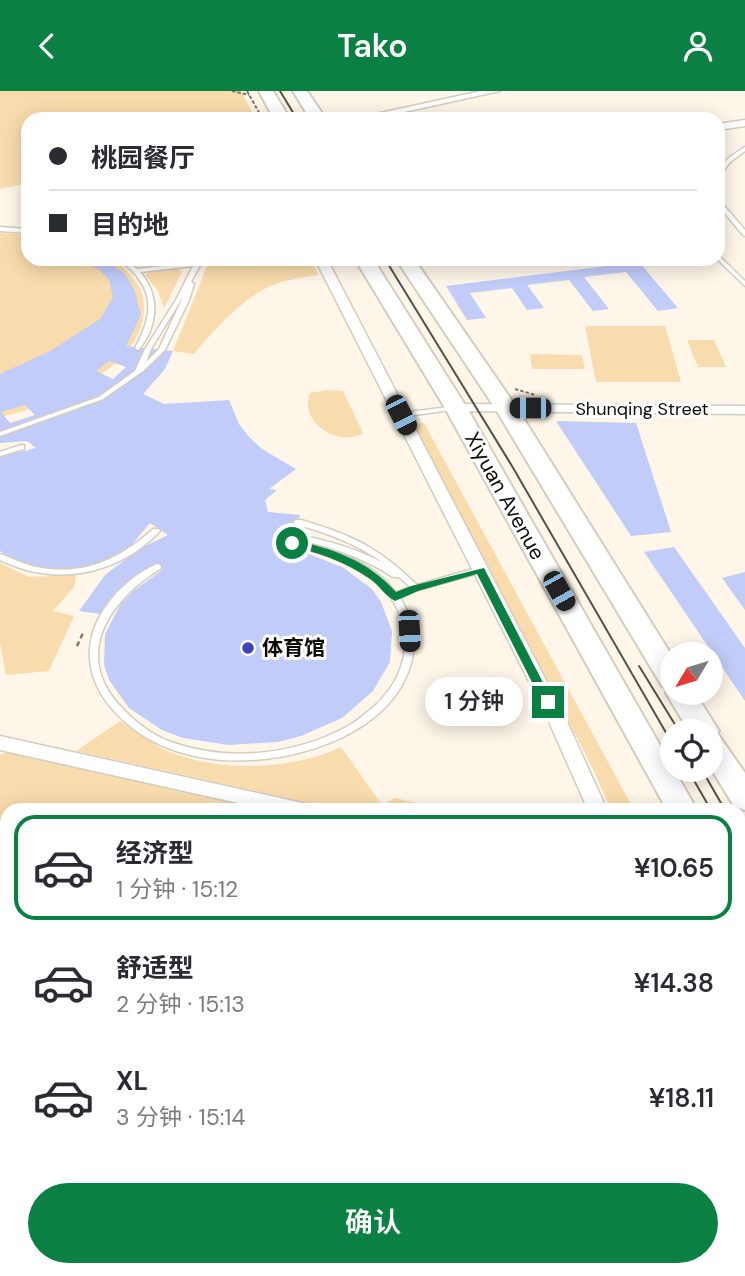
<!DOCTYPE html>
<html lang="zh">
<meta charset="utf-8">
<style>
body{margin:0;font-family:"DM Sans","Noto Sans SC",sans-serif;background:#f7f7f7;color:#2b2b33;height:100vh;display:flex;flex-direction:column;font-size:26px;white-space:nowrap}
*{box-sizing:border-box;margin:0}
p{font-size:23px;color:#7c7c81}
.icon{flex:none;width:38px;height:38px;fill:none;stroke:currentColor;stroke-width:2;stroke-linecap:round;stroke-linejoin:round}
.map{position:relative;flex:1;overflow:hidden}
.sheet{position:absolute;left:0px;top:712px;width:746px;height:474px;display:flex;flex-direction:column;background:#fff;border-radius:21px 21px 0 0;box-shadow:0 4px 18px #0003}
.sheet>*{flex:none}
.guide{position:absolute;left:21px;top:21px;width:704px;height:154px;border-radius:21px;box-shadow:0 4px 18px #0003;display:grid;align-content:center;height:154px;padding:0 28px;background:#fff}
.needle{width:46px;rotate:232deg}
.fabs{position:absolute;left:660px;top:551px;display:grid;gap:14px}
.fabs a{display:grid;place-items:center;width:63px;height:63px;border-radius:50%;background:#fff;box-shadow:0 4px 18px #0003;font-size:35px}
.end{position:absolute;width:32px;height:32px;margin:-16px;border:9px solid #0b8043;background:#fff;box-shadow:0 0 0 4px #fff}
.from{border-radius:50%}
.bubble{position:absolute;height:49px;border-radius:24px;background:#fff;box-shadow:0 4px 18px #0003;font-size:23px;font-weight:600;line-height:49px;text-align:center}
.car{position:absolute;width:21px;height:42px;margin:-21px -10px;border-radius:9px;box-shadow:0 0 5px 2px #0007;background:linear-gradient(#222 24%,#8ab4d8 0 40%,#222 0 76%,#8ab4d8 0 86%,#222 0)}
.guide b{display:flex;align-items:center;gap:24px;height:66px;font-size:26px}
.guide b+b{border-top:2px solid #e1e1e2}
.guide i{width:18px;height:18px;background:#2b2b33}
ul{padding:12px 0 0;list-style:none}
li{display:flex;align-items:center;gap:21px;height:105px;margin:0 14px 10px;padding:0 14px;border:4px solid transparent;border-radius:21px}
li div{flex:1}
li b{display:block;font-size:26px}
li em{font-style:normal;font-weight:600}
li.on{border-color:#0b8043}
li>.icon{width:63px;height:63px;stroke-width:1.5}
.button{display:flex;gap:14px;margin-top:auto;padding:14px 28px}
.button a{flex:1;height:80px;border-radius:42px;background:#0b8043;color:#fff;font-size:28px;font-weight:600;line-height:80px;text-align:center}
header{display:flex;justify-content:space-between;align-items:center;height:91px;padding:0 28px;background:#0b8043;color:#fff;font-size:32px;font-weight:600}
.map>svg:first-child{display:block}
.green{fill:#f9dcad}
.building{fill:#c1ccf9;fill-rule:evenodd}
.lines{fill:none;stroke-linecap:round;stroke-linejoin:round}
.lane-casing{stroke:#d4ccbe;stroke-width:3}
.street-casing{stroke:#d4ccbe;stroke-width:3}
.primary-casing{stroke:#d4ccbe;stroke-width:4}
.path-far1{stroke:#7d776f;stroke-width:2;stroke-dasharray:3.5 2;stroke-linecap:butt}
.path{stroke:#7d776f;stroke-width:2.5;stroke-dasharray:5 3.5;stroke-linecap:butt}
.lane{fill:#fff;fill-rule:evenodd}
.street{fill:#fff;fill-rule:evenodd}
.primary{fill:#fff;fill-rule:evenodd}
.tram-far1{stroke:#56524b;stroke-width:2}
.tram{stroke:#56524b;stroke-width:2.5}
.route{fill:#0b8043}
.poi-dot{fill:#3e43b8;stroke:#fff;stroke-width:2.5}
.labels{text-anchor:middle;stroke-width:6;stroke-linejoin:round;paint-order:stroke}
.far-street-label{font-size:18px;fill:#0e0b07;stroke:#fff}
.street-label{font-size:21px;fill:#0e0b07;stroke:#fff}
.poi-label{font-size:21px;font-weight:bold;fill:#0e0b07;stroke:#fff;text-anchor:start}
</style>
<header><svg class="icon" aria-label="back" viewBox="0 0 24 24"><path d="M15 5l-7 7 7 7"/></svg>Tako<svg class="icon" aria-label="person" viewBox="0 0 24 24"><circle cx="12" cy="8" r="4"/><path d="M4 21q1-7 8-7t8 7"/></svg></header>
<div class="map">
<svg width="745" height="1185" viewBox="0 0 745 1185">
<rect width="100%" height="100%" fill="#fef6e8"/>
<g class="green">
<path d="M 0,0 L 241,0 L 256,28 L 28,28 L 28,92 L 0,98 Z"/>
<path d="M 0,142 L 28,144 L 28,168 C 53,168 83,164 108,168 C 120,170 133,186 139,196 C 145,207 145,220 142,232 C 128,284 47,315 0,326 Z"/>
<path d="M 250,168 L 311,168 L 318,184 C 299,187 276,190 259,201 C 235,216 212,241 194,263 L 173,260 L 208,173 Z"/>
<path d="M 178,177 L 182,181 L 164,217 L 158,200 L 145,184 L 151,180 Z"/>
<path d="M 585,235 L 665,235 L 681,291 L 596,291 Z"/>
<path d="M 687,249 L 714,249 L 726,276 L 698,276 Z"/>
<path d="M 530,263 L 582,264 L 585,278 L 532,278 Z"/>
<path d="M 327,299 L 343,300 L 363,342 C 340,357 298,332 310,302 Z"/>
<path d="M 424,332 L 634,719 L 611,719 L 593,678 L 414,333 Z"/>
<path d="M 0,472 L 29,486 L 76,484 L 74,496 L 53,520 L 74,525 L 49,580 L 6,584 L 0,552 Z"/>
<path d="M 120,630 C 133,639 147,649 161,657 C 212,682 291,680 341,656 L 382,714 L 395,707 L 448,719 L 339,719 L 76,660 Z"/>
<path d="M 7,661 L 251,716 L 267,719 L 7,719 L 7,859 L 0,858 L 0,664 Z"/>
<path d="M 0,882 L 7,883 L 7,1025 L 0,1025 Z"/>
<path d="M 0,1105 L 7,1105 L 7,1180 L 70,1180 L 69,1185 L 0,1185 Z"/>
<path d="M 464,1180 L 598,1180 L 601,1185 L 288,1185 Z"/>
</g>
<g class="building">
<path d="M 77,168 L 103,168 L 125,183 L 134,198 L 141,224 L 126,255 L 173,260 L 165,278 L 143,303 L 164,313 L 229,309 L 239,333 L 250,347 L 262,358 L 296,378 L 269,398 L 277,399 L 265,409 L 268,421 L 300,424 L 290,459 L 309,463 L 344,477 L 372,498 L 381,511 L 392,540 L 390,571 L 373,600 L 342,627 L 301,645 L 278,651 L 229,654 L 183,647 L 162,639 L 129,617 L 109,589 L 104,574 L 105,543 L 120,514 L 132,501 L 162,479 L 156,473 L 146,478 L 117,500 L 100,523 L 79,520 L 105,484 L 139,458 L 168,444 L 150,432 L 123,464 L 95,475 L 73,479 L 45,478 L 11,467 L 0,460 L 0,366 L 36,357 L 27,350 L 0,352 L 0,283 L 50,260 L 100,228 L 113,206 L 109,189 L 100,179 ZM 109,270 L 126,276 L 113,288 L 96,280 ZM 25,314 L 35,324 L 10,332 L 1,321 Z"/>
<path d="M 639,171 L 678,217 L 658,220 L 626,181 L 584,186 L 609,218 L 593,220 L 569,189 L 527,194 L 544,217 L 527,219 L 512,197 L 470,202 L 486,227 L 467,229 L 446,195 Z"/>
<path d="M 556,330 L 636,332 L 671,441 L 631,445 Z"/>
<path d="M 674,456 L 745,557 L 745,610 L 644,461 Z"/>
<path d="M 745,481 L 745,519 L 722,487 Z"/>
<rect x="738" y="1090" width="7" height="21"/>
</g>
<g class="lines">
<g class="lane-casing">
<g id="lane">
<path d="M 745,56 L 745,60 L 730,71 L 720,84 L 718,84 C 720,71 734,63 745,56 Z"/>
<path d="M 718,109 L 720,110 L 745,139 L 745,145 L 743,144 L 718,114 Z"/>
<path d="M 0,136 L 28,138 L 28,142 L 0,140 Z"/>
<path d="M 718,164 L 745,190 L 745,195 L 717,168 Z"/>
<path d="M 119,168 L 126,168 L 137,178 L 195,171 L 198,169 L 235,168 L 232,170 L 200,174 L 191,191 L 194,193 L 189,209 L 165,259 L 143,280 L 103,308 L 0,345 L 0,341 L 99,306 L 135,280 L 145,258 L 176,209 L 193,175 L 140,181 C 155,199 158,219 150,240 C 147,247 143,254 138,259 L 135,257 C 147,235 156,211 139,188 C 134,180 126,175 119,168 ZM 184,204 L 159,258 L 146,271 L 151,258 Z"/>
<path d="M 456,315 L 458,316 L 458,318 L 401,326 L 398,324 L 401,322 Z"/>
<path d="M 21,354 L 24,354 L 24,358 L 0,365 L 0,361 Z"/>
<path d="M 295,429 L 301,429 C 352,444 378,456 417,494 L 480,476 L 484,479 L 483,481 L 418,499 L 400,507 C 412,525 416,547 412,568 C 394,649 276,679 205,667 C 174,662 143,649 121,627 C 101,608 88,585 90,557 C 93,521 125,487 157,473 L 160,474 L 161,476 L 160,478 C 106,511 71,568 125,620 C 139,634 155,646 174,652 C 230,671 296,664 348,635 C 356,631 363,624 370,619 C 395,599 411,567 403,535 C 392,482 336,465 289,454 L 288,452 L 292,450 C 330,458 372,469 396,502 L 410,496 L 399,486 L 393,486 C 361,465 328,455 291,447 L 290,445 L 291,443 L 294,443 C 326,449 356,457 385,473 C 357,453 328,442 295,433 L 294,431 Z"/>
<path d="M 153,438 L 159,438 L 160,440 C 130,472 85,489 41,482 C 27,480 13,475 0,469 L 0,463 C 14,468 27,475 42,477 C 87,484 121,467 153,438 Z"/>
</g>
</g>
<g class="street-casing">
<g id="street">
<path d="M 481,0 L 500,0 L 372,28 L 353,28 Z"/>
<path d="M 745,29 L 745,35 L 718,39 L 718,33 Z"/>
<path d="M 315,168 L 327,168 L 564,624 L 607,719 L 588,719 L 546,624 Z"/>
<path d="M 456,313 L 745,315 L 745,323 L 451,320 L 449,317 Z"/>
<path d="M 0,645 L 302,712 L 309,714 L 312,719 L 270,719 L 0,659 Z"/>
<path d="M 0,859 L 7,860 L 7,878 L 0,877 Z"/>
<rect x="738" y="1135" width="7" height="26"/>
<path d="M 145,1180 L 171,1180 L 170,1185 L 144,1185 Z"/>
<rect x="608" y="1180" width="26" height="5"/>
</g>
</g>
<g class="primary-casing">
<g id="primary">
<path d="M 259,0 L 273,0 L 290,28 L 274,28 Z"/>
<path d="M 293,0 L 307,0 L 326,28 L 310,28 Z"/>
<path d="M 355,168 L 373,168 L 467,317 L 697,719 L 667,719 L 445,317 Z"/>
<path d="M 396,168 L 414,168 L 517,317 L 672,565 L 672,602 L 695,602 L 719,640 L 717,642 L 745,682 L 745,719 L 734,715 L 710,676 L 710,640 L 689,640 L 666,602 L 669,597 L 662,595 L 495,317 Z"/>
<path d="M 738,806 L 745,809 L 745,846 L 738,844 Z"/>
</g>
</g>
<g class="path-far1">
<path d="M 232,0 L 249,4"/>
<path d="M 247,0 L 261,25"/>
<path d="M 515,298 L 535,304"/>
</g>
<path class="path" d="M 77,555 L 83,542"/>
<use href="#lane" class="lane"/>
<use href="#street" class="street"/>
<use href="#primary" class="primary"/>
<g class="tram-far1">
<path d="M 280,0 L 297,28"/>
<path d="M 385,168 L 512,375 L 672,652"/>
<path d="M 639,575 L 679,640"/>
<path d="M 688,679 L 711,719"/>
<path d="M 702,679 L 725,719"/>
<path d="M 738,742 L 745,753"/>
<path d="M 738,766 L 741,770"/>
</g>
<path class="tram" d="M 740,769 L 745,777"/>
</g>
<path class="route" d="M 292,449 C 332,457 369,470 396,501 L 411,495 L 484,477 L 553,611 L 552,613 L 548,615 L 542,611 L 477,483 L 418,500 L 395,510 C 385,505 379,494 370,488 C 344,470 319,462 288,454 L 287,452 Z"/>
<circle class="poi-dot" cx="248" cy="557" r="7"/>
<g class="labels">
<g class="far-street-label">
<text x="642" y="324">Shunqing Street</text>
</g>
<g class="street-label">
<text transform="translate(505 405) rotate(61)" y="7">Xiyuan Avenue</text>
</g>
<g class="poi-label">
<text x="262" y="564">体育馆</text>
</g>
</g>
</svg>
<div class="fabs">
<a><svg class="needle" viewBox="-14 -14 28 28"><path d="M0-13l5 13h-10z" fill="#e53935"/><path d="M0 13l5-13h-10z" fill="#7c7c81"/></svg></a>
<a><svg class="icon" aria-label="locate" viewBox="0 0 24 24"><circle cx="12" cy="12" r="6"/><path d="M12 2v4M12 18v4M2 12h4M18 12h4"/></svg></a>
</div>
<i class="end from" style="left:292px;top:452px"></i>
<i class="end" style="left:548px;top:611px"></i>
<div class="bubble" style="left:425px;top:586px;width:98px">1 分钟</div>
<i class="car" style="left:530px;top:317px;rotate:270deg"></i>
<i class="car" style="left:401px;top:324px;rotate:153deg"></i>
<i class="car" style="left:559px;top:500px;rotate:151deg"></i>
<i class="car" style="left:409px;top:540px;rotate:177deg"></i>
<div class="guide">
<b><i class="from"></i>桃园餐厅</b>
<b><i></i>目的地</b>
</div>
<section class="sheet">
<ul>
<li class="on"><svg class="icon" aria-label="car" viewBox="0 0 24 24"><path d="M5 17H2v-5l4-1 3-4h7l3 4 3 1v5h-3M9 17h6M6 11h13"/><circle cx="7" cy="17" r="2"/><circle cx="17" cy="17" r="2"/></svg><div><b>经济型</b><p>1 分钟 · 15:12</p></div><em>¥10.65</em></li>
<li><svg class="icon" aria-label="car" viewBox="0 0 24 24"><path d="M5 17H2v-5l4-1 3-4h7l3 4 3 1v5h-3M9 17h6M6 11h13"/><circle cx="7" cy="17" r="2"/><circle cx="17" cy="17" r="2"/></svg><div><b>舒适型</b><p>2 分钟 · 15:13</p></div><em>¥14.38</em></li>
<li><svg class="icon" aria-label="car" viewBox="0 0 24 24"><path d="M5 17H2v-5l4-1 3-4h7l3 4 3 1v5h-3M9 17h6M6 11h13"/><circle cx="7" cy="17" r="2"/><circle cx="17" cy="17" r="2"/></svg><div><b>XL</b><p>3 分钟 · 15:14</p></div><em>¥18.11</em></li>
</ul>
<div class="button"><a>确认</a></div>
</section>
</div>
